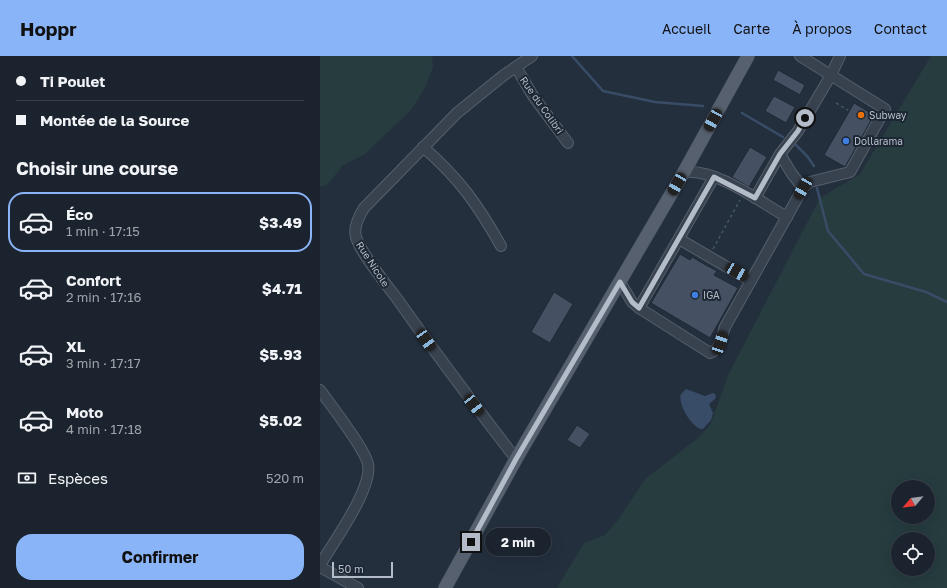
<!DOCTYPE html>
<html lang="fr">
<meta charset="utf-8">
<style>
body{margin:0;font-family:"Golos Text",sans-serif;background:#242b36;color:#f1f3f6;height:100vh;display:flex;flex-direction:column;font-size:15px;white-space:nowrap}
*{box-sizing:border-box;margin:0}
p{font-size:13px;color:#a0a4aa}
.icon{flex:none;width:22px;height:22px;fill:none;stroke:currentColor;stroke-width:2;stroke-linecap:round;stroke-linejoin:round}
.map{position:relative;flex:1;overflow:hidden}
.details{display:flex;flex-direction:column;background:#1b232e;width:320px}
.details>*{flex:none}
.guide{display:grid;align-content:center;height:88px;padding:0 16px;background:#1b232e}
.needle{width:26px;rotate:241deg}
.fabs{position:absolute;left:571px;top:424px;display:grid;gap:8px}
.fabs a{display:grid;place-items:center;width:44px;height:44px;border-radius:50%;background:#1b232e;box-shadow:0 4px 16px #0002,0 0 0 1px #39404a;font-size:20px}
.scale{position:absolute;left:12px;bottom:10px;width:61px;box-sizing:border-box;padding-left:4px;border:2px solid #b4bcc9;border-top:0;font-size:11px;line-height:14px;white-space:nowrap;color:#b4bcc9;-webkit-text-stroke:3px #1d2633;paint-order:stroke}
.end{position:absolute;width:18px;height:18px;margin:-9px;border:5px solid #b4bcc9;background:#111;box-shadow:0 0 0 2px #111}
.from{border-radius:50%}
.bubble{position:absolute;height:28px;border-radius:14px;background:#1b232e;box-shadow:0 4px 16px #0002,0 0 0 1px #39404a;font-size:13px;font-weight:700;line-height:28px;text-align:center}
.car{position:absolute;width:12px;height:24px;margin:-12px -6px;border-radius:5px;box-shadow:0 0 3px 1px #0007;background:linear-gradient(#222 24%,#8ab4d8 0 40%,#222 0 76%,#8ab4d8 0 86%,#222 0)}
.guide b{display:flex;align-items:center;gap:14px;height:38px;font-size:15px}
.guide b+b{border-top:1px solid #39404a}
.guide i{width:10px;height:10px;background:#f1f3f6}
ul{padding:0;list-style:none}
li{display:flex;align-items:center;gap:12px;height:60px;margin:0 8px 6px;padding:0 8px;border:2px solid transparent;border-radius:16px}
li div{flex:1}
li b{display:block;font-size:15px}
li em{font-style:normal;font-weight:700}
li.current{border-color:#8ab4f8}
li>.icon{width:36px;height:36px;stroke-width:1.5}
h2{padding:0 16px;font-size:18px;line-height:48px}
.pay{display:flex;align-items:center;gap:10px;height:44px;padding:0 16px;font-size:15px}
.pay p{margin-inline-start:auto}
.action{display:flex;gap:8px;margin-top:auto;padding:8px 16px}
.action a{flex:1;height:46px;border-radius:16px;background:#8ab4f8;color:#111;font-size:16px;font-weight:700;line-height:46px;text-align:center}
header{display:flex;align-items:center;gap:24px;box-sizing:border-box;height:56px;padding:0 20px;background:#8ab4f8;color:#111}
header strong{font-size:19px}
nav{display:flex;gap:22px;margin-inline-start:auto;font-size:14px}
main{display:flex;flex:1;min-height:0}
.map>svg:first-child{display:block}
.green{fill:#263c3f;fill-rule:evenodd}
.water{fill:#394c67}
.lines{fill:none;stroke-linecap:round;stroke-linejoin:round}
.stream{stroke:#394c67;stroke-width:2.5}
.building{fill:#455162;stroke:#1f2835}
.minor-casing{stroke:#565f6c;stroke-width:12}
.major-casing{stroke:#414a57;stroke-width:14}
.path{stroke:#44595c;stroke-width:1.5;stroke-dasharray:3 3;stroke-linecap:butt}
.minor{stroke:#38414e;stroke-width:10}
.major{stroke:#56606e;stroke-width:13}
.route{stroke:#b4bcc9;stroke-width:5}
.food-dot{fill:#e8710a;stroke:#1d2633;stroke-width:1.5}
.shop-dot{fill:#3f7fe0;stroke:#1d2633;stroke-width:1.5}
.labels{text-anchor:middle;stroke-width:4;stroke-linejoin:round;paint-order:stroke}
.street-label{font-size:10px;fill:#b4bcc9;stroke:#1d2633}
.poi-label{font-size:10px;fill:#b4bcc9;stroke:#1d2633;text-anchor:start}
</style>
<header>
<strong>Hoppr</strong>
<nav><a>Accueil</a><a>Carte</a><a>À propos</a><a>Contact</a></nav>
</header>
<main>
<section class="details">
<div class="guide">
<b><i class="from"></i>Ti Poulet</b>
<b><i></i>Montée de la Source</b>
</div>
<h2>Choisir une course</h2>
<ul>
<li class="current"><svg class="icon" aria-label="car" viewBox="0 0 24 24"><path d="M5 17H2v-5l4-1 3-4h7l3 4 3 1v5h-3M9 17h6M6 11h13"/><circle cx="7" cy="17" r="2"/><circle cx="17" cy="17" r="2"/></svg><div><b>Éco</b><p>1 min · 17:15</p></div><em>$3.49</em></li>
<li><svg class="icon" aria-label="car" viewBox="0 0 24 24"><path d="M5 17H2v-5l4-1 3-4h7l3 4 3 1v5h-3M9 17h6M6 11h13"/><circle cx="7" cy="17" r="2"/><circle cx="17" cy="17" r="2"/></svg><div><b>Confort</b><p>2 min · 17:16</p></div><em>$4.71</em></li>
<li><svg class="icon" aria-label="car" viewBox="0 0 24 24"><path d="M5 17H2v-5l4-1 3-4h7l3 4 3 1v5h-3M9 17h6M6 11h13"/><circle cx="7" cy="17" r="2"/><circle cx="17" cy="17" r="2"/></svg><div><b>XL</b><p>3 min · 17:17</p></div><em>$5.93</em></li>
<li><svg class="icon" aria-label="car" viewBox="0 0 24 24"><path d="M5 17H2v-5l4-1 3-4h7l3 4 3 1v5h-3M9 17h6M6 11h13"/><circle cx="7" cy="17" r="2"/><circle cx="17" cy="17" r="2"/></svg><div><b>Moto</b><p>4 min · 17:18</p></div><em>$5.02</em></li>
</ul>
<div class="pay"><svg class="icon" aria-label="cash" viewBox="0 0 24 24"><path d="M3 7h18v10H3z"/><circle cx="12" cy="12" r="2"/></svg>Espèces<p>520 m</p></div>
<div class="action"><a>Confirmer</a></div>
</section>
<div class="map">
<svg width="627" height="532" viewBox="0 0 627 532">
<rect width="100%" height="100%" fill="#242f3e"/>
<g class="green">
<path d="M 0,0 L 112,0 L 113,11 L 105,32 L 91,54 L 44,99 L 23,109 L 8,128 L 0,131 Z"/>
<path d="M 611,0 L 627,0 L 627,532 L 237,532 L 264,487 L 285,479 L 298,464 L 325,423 L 378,382 L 390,369 L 409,317 L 500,142 L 540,118 ZM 578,431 L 608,431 L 608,461 L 578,461 ZM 578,483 L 608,483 L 608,513 L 578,513 Z"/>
</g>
<path class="water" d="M 366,333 L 385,340 L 393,337 L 396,339 L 395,343 L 389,348 L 393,357 L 391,364 L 383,373 C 373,374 357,347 361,338 Z"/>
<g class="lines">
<g class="stream">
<path d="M 252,0 L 283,35 L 335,46 L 383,50"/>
<path d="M 422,57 L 463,81"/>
<path d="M 476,89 L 487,100 L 494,110"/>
<path d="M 497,132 L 508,175 L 544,218 L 606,236 L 627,246"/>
</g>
</g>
<g class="building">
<path d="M 458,14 L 485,29 L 480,39 L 453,24 Z"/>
<path d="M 454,40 L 475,51 L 466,67 L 445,55 Z"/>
<path d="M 534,47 L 554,59 L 525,111 L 504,99 Z"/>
<path d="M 430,91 L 447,101 L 429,131 L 412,121 Z"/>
<path d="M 360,198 L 370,204 L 372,201 L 384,208 L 397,215 L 394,219 L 418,232 L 390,282 L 331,247 Z"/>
<path d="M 234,236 L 253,248 L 230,287 L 211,276 Z"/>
<path d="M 257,369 L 270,378 L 260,392 L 247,384 Z"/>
</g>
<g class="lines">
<g class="minor-casing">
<g id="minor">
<path d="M 196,11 L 213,40 L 248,87"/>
<path d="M 103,91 C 139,122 158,149 181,190"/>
<path d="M 460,98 L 472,118 L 483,132"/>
<path d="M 364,116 C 398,113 438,145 467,161"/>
<path d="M 435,142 L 460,98 L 478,75 L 511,19 L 520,0"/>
<path d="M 359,183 L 431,225"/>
<path d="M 300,226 L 312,246 L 319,252 L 390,297 C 400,294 402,280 405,271 L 483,132 L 490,126 L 530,116 L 565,53 L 480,0"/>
<path d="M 319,252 L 394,121"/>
<path d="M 0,334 C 10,348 45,393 48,408 C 53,432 13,487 0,509"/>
<path d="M 196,403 C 156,351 116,298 78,244 C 67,229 41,198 36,181 C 33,171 39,160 44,152 L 137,57 L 184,19 L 212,0"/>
<path d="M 0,511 L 38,532"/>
</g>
</g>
<g class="major-casing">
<path id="major" d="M 125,532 L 196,403 L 364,116 L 428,0"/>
</g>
<g class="path">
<path d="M 516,47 L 528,54"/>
<path d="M 393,193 L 420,144"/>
</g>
<use href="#minor" class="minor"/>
<use href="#major" class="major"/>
</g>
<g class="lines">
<path class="route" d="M 151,486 L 196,403 L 300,226 L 312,246 L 319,252 L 394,121 L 435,142 L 460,98 L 478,75 L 485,62"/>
</g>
<circle class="food-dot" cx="541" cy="59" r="4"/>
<g class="shop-dot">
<circle cx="526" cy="85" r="4"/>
<circle cx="375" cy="239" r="4"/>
</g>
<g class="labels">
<g class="street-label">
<text transform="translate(222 49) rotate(55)" y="4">Rue du Colibri</text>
<text transform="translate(53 208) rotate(57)" y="4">Rue Nicole</text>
</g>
<g class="poi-label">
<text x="549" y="63">Subway</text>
<text x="534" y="89">Dollarama</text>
<text x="383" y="243">IGA</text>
</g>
</g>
</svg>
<div class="fabs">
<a><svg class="needle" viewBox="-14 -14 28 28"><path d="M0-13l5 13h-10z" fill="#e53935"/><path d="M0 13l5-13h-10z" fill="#a0a4aa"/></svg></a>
<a><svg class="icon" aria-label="locate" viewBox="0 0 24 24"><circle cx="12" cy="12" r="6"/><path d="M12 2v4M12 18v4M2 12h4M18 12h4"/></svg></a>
</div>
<div class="scale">50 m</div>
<i class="end from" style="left:485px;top:62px"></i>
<i class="end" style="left:151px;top:486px"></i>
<div class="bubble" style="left:165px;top:472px;width:66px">2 min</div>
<i class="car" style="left:393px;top:64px;rotate:209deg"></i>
<i class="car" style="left:357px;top:128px;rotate:210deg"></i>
<i class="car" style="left:483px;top:132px;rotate:210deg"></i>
<i class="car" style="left:417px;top:216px;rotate:120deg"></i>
<i class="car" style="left:106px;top:284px;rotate:145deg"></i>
<i class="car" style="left:400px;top:287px;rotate:19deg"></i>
<i class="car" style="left:154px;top:349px;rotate:142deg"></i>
</div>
</main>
